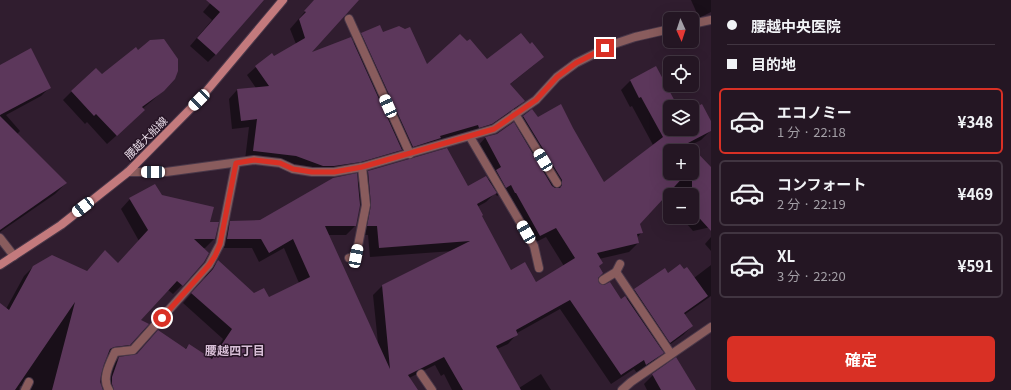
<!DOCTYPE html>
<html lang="ja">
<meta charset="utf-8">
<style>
body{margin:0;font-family:Georgia,"Noto Sans JP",serif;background:#302330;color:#f1f3f6;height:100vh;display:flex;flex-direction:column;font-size:15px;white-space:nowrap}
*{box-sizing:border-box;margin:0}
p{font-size:13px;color:#a39fa6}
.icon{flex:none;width:22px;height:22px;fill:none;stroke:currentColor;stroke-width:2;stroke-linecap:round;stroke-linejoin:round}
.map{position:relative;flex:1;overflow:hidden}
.details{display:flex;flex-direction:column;background:#241623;width:300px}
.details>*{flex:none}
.top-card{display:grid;align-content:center;height:88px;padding:0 16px;background:#241623}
.needle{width:26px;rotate:177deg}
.controls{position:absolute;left:663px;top:12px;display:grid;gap:8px}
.controls a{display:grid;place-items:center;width:36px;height:36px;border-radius:6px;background:#241623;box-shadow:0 4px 16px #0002,0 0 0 1px #413541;font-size:20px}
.end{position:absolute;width:18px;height:18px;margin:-9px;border:5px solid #d93025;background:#fff;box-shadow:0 0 0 2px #fff}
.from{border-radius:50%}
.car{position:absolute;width:12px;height:24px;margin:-12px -6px;border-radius:5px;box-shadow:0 0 3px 1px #0007;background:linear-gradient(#fff 24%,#345 0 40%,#fff 0 76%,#345 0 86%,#fff 0)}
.top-card b{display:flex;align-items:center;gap:14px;height:38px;font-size:15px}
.top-card b+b{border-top:1px solid #413541}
.top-card i{width:10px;height:10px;background:#f1f3f6}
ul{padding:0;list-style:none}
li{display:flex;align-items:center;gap:12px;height:66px;margin:0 8px 6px;padding:0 8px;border:2px solid #413541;border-radius:6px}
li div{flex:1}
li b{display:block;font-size:15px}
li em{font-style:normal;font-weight:700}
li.selected{border-color:#d93025}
li>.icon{width:36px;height:36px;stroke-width:1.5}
.primary-button{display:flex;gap:8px;margin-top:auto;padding:8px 16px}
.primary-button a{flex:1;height:46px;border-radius:6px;background:#d93025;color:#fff;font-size:16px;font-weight:700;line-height:46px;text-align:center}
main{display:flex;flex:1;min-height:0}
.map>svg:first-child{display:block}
.shadow{fill:#0007;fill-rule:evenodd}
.building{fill:#5c375b}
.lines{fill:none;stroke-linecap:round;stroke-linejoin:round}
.service-casing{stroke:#4a3849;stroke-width:10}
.minor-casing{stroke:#4a3849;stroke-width:10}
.secondary-casing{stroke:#4a3849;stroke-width:10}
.service{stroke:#895c5d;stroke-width:8}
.minor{stroke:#895c5d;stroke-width:8}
.secondary{stroke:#c37a7d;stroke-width:8}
.route{stroke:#d93025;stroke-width:5}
.labels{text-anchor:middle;stroke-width:3;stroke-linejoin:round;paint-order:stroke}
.street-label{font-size:11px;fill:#e8dbe7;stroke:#261425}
.neighbourhood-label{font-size:12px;font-weight:bold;fill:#d7bed6;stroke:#261425}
</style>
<main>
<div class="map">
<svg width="711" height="390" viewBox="0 0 711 390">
<rect width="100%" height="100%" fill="#301d2f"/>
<g class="shadow">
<path d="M 213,0 L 257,0 L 216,54 L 208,62 L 190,46 L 212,20 L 203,12 Z"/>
<path d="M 315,0 L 348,0 L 309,55 L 353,43 L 362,34 L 383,33 L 426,65 L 487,60 L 529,45 L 543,57 L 534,65 L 509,85 L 523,101 L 515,110 L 482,132 L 404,155 L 401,149 L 392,158 L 324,175 L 286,165 L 245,160 L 249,127 L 232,129 L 229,99 L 237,90 L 256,88 L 247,75 L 256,67 L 296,44 L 290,29 Z"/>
<path d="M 691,0 L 711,0 L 711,12 L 699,18 Z"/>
<path d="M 138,51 L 174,79 L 153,100 L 142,109 L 135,119 L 107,144 L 87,122 L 85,124 L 63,100 L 72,91 L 102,76 Z"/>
<path d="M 0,66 L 50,87 L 41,96 L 6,115 L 20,131 L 17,134 L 66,183 L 55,194 L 0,232 Z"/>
<path d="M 656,67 L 677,107 L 670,107 L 670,129 L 692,129 L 692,110 L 711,123 L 711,130 L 701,140 L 689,146 L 711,169 L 711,227 L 693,231 L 681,217 L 692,217 L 692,195 L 670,195 L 670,205 L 663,197 L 639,223 L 641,233 L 637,238 L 638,243 L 629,252 L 599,259 L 598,284 L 621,300 L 626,299 L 635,290 L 668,274 L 694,278 L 711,265 L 711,296 L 684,315 L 692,326 L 683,335 L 661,351 L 662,353 L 653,362 L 637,373 L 634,369 L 611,384 L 560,309 L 517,333 L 517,334 L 508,344 L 497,349 L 519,388 L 541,374 L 551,390 L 452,390 L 444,374 L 441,376 L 435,365 L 409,378 L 417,390 L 24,390 L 22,386 L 20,386 L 19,390 L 0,390 L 0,304 L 6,309 L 24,276 L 34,266 L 86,272 L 105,251 L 118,264 L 139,241 L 121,209 L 130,199 L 161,196 L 209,223 L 214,239 L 205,248 L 203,248 L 182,285 L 173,294 L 168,290 L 140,320 L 130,344 L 120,354 L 107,355 L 101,369 L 99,381 L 102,389 L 110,368 L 119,358 L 185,349 L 189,345 L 210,359 L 223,339 L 183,303 L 204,279 L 208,271 L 218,262 L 253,294 L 268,298 L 299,283 L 284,248 L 259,262 L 252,248 L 218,248 L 221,232 L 231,222 L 260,221 L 357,183 L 368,172 L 468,187 L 488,180 L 492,176 L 476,148 L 485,138 L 497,135 L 514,126 L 523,117 L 532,111 L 538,118 L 572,129 L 604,184 L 653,145 L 632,106 L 630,107 L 621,90 L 630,81 ZM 670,151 L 692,151 L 692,173 L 670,173 ZM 495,193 L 497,196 L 501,194 L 530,245 L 546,237 L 564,266 L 535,283 L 511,271 L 481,216 L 477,207 L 486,202 ZM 360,200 L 362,215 L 359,235 L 368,235 L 370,257 L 453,251 L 383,285 L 373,295 L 378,343 L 328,235 L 346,235 L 355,226 Z"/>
<path d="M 711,237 L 711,251 L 705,244 Z"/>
<path d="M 653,375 L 695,390 L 647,390 L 644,384 Z"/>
</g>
<g class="building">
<path d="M 206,0 L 264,0 L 216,55 L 197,38 L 220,12 Z"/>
<path d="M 314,0 L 359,0 L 312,52 L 351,37 L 402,150 L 361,162 L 334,166 L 323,166 L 296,156 L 253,151 L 257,119 L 241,121 L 237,89 L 269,86 L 255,66 L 272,53 L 274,56 L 305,38 L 299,19 L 306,12 L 304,11 Z"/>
<path d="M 380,25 L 383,32 L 399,26 L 405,29 L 410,27 L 427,64 L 460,34 L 467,41 L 470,39 L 487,59 L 521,33 L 530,44 L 532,42 L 544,57 L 510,84 L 525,101 L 492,124 L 479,128 L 478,125 L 440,136 L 441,138 L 413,147 L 361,33 Z"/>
<path d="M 164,39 L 178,59 L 178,71 L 175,79 L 164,91 L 142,107 L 145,110 L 117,136 L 96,114 L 94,116 L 71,91 L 96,68 L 102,74 L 136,47 L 138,50 L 150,40 Z"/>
<path d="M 31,48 L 51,88 L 0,115 L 0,65 Z"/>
<path d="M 656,66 L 678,107 L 670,107 L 670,129 L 692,129 L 692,109 L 702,104 L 711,121 L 711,131 L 688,143 L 711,167 L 711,231 L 692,210 L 692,151 L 670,151 L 670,173 L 687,173 L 640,224 L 643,233 L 637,234 L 639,243 L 597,253 L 603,263 L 599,266 L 603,273 L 598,278 L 599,283 L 604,285 L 610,282 L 621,299 L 625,296 L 664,353 L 646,365 L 644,360 L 621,375 L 570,300 L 516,330 L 518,335 L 496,346 L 521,390 L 463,390 L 444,357 L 408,375 L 418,390 L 114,390 L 112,384 L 112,377 L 119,357 L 137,354 L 158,330 L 186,349 L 189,344 L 212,359 L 232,329 L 191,293 L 213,269 L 218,260 L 254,293 L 264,288 L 269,297 L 310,277 L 293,239 L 269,253 L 261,239 L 227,239 L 230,221 L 260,220 L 333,178 L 357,173 L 360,205 L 356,226 L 325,226 L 390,369 L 382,285 L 470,241 L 379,248 L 377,226 L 367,226 L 371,205 L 368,171 L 447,148 L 468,186 L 486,176 L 497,193 L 477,204 L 483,215 L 482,216 L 511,270 L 525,262 L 536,282 L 575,258 L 556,228 L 540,236 L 516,193 L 515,193 L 511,185 L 506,188 L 496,170 L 501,167 L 485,137 L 497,134 L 514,122 L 552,186 L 555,188 L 560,188 L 562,185 L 562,180 L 523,116 L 532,109 L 538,117 L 561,104 L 573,128 L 604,182 L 663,137 L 641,97 L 639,98 L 630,80 Z"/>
<path d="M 0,116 L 67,183 L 0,230 Z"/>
<path d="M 155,184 L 162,195 L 214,207 L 210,222 L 219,222 L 215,239 L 194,239 L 209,253 L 204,262 L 183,286 L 177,281 L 141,320 L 149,324 L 130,345 L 114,347 L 110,349 L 104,364 L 101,375 L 100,382 L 103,390 L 52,390 L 75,302 L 15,390 L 0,390 L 0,303 L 9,310 L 33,266 L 52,255 L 87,271 L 105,250 L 118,263 L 148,230 L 129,198 Z"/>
<path d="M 680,264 L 684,269 L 687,267 L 708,296 L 684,313 L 693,326 L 670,343 L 634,289 L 665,268 L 668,273 Z"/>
<path d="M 676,357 L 696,390 L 661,390 L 652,374 Z"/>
</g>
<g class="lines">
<g class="service-casing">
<g id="service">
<path d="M 349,19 L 410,154"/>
<path d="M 515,114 L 557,183"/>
<path d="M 470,137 L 534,246 L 539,268"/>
<path d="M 0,238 L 14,256"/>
<path d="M 349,258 L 356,256 L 366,205 L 362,167"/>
<path d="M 616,272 L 671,354"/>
<path d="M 603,280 L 616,272 L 620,264"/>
<path d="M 25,390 L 29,382"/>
<path d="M 109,390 C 101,379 110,363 115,352 L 133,350 L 209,265 L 220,244 L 236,163"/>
</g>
</g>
<g class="minor-casing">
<g id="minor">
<path d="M 692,24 L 711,20"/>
<path d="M 128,172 L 166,172 L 254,160 L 280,163 L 293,169 L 312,172 L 334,172 L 362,167 L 494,129 L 536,100 L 557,77 L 576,63 L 614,44 L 635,37 L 670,29"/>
<path d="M 421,374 L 432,390"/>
<path d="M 622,390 L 631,382 L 711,327"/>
</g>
</g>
<g class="secondary-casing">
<path id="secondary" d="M 0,265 L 61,225 L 128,172 L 199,100 L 283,0"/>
</g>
<use href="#service" class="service"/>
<use href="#minor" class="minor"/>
<use href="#secondary" class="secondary"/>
</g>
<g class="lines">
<path class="route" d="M 162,318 L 209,265 L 215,256 L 220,244 L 236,163 L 254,160 L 280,163 L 293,169 L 312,172 L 334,172 L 362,167 L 494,129 L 536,100 L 557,77 L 576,63 L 605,48"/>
</g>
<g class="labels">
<g class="street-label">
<text transform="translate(146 138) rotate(-45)" y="4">腰越大船線</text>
</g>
<g class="neighbourhood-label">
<text x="235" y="355">腰越四丁目</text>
</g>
</g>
</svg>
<div class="controls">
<a><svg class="needle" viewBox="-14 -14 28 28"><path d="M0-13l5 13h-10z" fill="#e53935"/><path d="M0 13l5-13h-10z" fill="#a39fa6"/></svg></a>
<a><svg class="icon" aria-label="locate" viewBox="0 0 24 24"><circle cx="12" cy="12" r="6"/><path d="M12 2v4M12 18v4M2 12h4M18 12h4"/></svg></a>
<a><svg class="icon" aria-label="layers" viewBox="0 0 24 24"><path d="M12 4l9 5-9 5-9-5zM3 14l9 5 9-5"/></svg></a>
<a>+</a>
<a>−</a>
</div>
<i class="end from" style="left:162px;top:318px"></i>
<i class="end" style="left:605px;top:48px"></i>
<i class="car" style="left:199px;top:100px;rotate:225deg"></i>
<i class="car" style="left:388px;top:106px;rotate:336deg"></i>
<i class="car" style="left:543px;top:160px;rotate:329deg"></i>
<i class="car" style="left:153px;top:172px;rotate:270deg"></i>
<i class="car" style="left:83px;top:207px;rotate:232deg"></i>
<i class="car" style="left:526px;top:232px;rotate:330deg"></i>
<i class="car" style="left:356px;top:256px;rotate:11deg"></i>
</div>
<section class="details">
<div class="top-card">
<b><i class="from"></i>腰越中央医院</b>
<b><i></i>目的地</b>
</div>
<ul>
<li class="selected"><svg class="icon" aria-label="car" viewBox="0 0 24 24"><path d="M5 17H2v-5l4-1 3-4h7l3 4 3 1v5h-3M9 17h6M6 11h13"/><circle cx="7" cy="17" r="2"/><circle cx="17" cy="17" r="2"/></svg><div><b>エコノミー</b><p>1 分 · 22:18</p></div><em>¥348</em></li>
<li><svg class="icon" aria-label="car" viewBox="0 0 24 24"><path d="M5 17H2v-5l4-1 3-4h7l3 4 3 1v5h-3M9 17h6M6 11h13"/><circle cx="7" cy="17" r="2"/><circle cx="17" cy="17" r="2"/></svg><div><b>コンフォート</b><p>2 分 · 22:19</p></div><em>¥469</em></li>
<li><svg class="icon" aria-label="car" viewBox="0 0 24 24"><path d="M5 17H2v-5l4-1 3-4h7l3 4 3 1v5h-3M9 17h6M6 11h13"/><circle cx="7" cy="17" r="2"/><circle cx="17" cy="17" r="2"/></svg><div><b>XL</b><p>3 分 · 22:20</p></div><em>¥591</em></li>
</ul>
<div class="primary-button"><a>確定</a></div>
</section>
</main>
